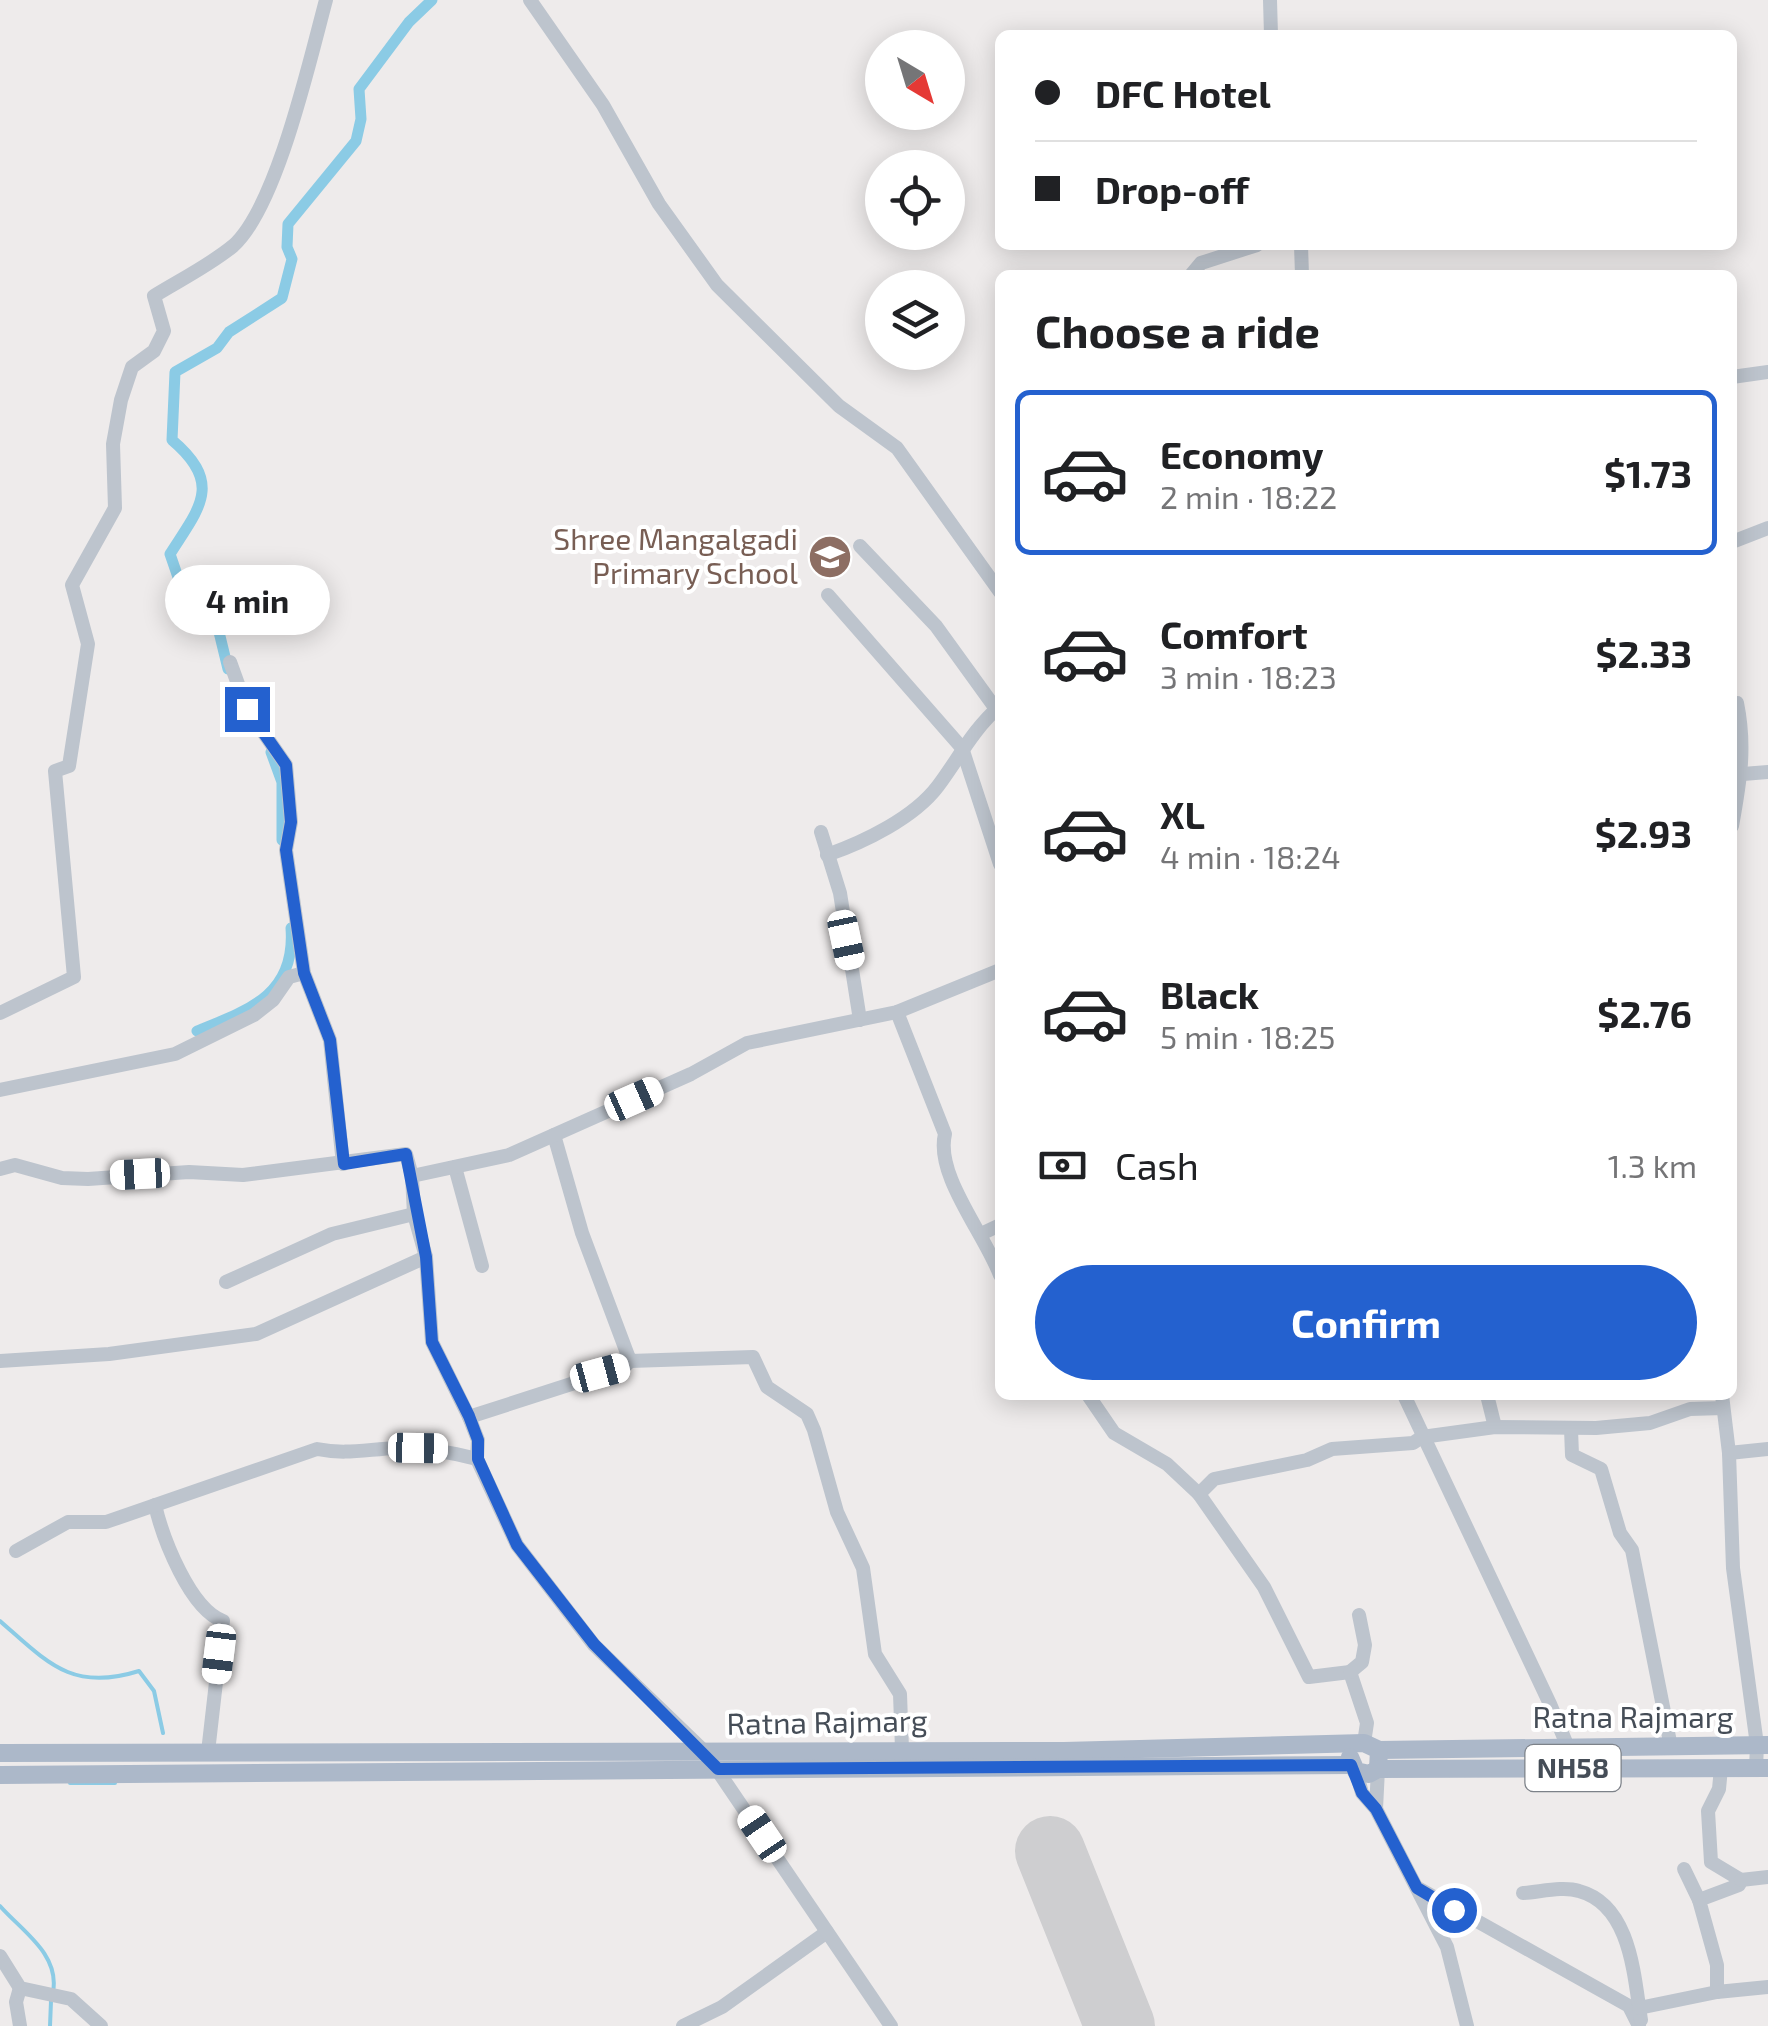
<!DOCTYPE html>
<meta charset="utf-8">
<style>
body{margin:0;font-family:"Exo 2",sans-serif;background:#f6f6f6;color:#202124;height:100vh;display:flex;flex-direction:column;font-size:38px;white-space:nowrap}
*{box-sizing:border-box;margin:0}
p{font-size:32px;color:#757577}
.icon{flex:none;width:55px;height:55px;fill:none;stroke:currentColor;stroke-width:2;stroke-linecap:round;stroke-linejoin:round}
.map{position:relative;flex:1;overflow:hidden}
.drawer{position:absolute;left:995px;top:270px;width:742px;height:1130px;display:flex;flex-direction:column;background:#fff;border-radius:15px;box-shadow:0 5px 25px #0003}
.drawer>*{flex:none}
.banner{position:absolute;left:995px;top:30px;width:742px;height:220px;border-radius:15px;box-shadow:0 5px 25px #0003;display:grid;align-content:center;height:220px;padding:0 40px;background:#fff}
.needle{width:65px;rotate:142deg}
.buttons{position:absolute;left:865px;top:30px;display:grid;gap:20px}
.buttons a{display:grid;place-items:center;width:100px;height:100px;border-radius:50%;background:#fff;box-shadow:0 5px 25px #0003;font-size:50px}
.end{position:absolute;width:45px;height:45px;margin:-22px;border:12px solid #2461cf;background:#fff;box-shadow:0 0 0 5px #fff}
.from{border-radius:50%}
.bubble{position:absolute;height:70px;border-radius:35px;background:#fff;box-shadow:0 5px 25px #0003;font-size:32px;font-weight:700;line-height:70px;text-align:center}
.car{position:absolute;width:30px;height:60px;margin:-30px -15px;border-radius:12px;box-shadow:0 0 8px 2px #0007;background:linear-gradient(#fff 24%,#345 0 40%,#fff 0 76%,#345 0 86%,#fff 0)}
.banner b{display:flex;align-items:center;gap:35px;height:95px;font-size:38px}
.banner b+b{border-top:2px solid #e0e0e0}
.banner i{width:25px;height:25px;background:#202124}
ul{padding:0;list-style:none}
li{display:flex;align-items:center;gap:30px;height:165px;margin:0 20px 15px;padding:0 20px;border:5px solid transparent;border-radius:15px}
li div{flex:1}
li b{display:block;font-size:38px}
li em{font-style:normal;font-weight:700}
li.selected{border-color:#2461cf}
li>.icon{width:90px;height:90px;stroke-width:1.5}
h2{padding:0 40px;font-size:45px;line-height:120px}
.pay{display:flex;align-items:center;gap:25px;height:110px;padding:0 40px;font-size:38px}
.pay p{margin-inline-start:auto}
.button{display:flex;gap:20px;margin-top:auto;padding:20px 40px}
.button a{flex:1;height:115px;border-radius:60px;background:#2461cf;color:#fff;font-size:40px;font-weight:700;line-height:115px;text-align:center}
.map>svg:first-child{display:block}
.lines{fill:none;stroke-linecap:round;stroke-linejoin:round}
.stream{stroke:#8bcbe5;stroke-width:4}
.canal{stroke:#8bcbe5;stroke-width:11}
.runway{stroke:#ceced0;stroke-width:70}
.minor{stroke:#bdc4cd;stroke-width:14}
.major{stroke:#acb8c9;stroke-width:18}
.route{stroke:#2461cf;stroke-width:12}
.labels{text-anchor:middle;stroke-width:8;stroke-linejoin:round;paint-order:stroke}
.shield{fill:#fff;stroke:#7d8289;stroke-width:2.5}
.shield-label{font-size:28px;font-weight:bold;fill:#454d57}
.education-label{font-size:30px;fill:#785e54;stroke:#fff;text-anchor:end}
.street-label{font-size:30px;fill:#454d57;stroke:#fff}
</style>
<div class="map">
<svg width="1768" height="2026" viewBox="0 0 1768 2026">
<rect width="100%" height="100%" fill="#eeebeb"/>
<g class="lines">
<g class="stream">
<path d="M 0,1621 C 48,1663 72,1692 139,1671 L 154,1691 L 163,1733"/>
<path d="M 70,1783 L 115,1783"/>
<path d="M 0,1906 C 22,1931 60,1954 53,1992"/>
<path d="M 50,2026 L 51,2001"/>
</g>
<g class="canal">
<path d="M 228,669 L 219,632 L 181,586 L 170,554 C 199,508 224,484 172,440 L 175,372 L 217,348 L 229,332 L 282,298 L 292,259 L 287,247 L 288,224 L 356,141 L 361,119 L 359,89 L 409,22 L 432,0"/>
<path d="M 271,752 L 282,782 L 282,840"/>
<path d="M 197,1031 C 250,1010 296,994 291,928"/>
</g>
<path class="runway" d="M 1050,1851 L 1120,2026"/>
<g class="minor">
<path d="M 530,0 L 603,105 L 659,204 L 717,285 L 839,406 L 897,448 L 1000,592"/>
<path d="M 1270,0 L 1271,35"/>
<path d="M 1301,245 L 1302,275"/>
<path d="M 1191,275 L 1201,263 L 1257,245"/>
<path d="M 1732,377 L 1768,372"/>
<path d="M 1732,542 L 1768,528"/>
<path d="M 860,546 L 936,626 L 996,709"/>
<path d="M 828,595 L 962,748 L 1000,864"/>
<path d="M 230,662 L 247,709 L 286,765 L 291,822 L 286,850 L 304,973 L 330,1040 L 343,1164"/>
<path d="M 1732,703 L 1737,703 C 1746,747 1740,782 1732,826"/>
<path d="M 1743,774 L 1768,772"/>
<path d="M 821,832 L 840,893 L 860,1020"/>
<path d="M 827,855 C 864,842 914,818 938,786 C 959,758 973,729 1000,706"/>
<path d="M 897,1012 L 945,1134 C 935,1175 984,1233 1000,1275"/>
<path d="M 0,1013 L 74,977 L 55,771 L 69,766 L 88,644 L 72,585 L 115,508 L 113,444 L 121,400 L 132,367 L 154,351 L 164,331 L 154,296 C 180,280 210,265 233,246 C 277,207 310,59 326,0"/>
<path d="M 0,1090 L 175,1054 L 254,1015 L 273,1000 L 289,977 L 304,973"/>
<path d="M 554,1135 L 582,1233 L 630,1361 L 753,1357 L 767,1387 L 807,1414 L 814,1430 L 837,1512 L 863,1568 L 875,1654 L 900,1694 L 902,1749"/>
<path d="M 455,1167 L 482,1266"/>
<path d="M 0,1169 L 15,1165 L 62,1178 L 88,1179 L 189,1172 L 243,1175 L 406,1154 L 412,1176"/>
<path d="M 983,1233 L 1000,1225"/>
<path d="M 226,1282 L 332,1234 L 414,1214"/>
<path d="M 0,1361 L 109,1354 L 256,1334 L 426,1257"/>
<path d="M 1088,1395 L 1114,1433 L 1167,1464 L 1199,1494 L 1264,1587 L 1309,1677 L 1350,1672 L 1367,1723 L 1364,1743"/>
<path d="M 1404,1395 L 1550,1704 L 1567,1745 L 1567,1768"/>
<path d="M 1487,1395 L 1495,1427"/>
<path d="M 1722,1395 L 1729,1453 L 1733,1568 L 1757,1745 L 1756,1768"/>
<path d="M 469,1417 L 624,1367 L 630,1361"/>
<path d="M 1571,1429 L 1572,1455 L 1601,1469 L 1620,1533 L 1632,1550 L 1671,1747"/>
<path d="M 1729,1453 L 1768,1449"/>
<path d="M 1199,1494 L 1214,1479 L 1307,1460 L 1332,1449 L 1413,1443 L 1422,1437 L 1495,1427 L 1596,1428 L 1650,1423 L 1690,1409 L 1723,1408"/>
<path d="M 155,1505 C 163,1539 190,1609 223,1621 L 208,1752"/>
<path d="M 16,1551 L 68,1522 L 106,1522 L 317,1449 C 346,1455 368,1449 397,1448 C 425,1447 450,1452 477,1459"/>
<path d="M 1350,1672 L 1362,1662 L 1365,1645 L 1359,1615"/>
<path d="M 1721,1768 L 1719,1789 L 1708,1811 L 1711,1862 L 1741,1880 L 1739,1885 L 1699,1900 L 1717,1965 L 1717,1992 L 1768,1987"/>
<path d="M 1356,1771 L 1362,1793 L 1376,1809 L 1447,1947 L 1467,2026"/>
<path d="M 1376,1809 L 1378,1769"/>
<path d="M 1684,1869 L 1699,1900"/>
<path d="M 1741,1880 L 1768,1877"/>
<path d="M 1418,1888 L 1629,2006 L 1639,2026"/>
<path d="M 1523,1893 C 1540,1892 1563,1886 1579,1891 C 1631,1905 1634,1976 1641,2020"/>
<path d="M 0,1956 L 20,1988 L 71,1999 L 101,2026"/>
<path d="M 20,1988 L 16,2002 L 20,2026"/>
<path d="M 1639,2008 L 1717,1992"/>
<path d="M 683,2026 L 722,2007 L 827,1932"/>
<path d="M 891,2026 L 705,1752 L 594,1645 L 517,1545 L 477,1459 L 478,1440 L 469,1417 L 432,1342 L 426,1257 L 414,1214 L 412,1176 L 509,1155 L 691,1074 L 747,1043 L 897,1012 L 1000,970"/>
</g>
<g class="major">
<path d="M 1379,1750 L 1768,1745"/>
<path d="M 0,1753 L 1064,1751 L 1364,1743 L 1379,1750 L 1378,1769"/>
<path d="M 1350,1757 L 1356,1771 L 1369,1774 L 1378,1769 L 1768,1768"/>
<path d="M 0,1775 L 1351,1765"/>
</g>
</g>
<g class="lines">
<path class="route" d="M 247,709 L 286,765 L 291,822 L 286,850 L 304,973 L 330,1040 L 344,1164 L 406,1154 L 426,1257 L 432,1342 L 469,1416 L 478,1440 L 478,1459 L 517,1545 L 594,1644 L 718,1769 L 1351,1765 L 1362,1793 L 1376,1809 L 1417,1888 L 1454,1910"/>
</g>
<defs>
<g id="school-disc" transform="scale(2.25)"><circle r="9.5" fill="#8d6e63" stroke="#fff"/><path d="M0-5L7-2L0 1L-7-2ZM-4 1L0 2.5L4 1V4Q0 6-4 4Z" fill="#fff"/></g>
</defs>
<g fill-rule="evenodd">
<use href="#school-disc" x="830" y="557"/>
</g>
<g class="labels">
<rect class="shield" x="1525.5" y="1745" width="95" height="46" rx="8"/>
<g class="shield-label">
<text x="1573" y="1778">NH58</text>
</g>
<g class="education-label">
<text x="798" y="550">Shree Mangalgadi<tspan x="798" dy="34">Primary School</tspan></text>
</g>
<g class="street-label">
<text x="1633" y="1728">Ratna Rajmarg</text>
<text transform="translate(827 1723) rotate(-1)" y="10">Ratna Rajmarg</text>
</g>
</g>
</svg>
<div class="buttons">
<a><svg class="needle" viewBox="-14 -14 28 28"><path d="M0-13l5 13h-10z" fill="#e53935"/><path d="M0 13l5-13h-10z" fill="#757577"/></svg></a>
<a><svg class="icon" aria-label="locate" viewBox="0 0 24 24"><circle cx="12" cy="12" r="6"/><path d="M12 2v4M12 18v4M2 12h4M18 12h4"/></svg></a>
<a><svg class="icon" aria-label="layers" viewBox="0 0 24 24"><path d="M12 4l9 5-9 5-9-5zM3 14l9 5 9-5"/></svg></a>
</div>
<i class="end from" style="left:1454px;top:1910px"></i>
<i class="end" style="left:247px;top:709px"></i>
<div class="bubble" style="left:165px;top:565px;width:165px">4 min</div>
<i class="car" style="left:846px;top:940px;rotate:168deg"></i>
<i class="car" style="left:634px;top:1099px;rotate:66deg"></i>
<i class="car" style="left:140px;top:1174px;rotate:267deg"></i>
<i class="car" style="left:600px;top:1373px;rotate:75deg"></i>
<i class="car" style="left:418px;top:1448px;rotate:91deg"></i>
<i class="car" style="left:219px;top:1654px;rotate:187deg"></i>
<i class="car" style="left:762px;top:1834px;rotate:326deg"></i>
<div class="banner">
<b><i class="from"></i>DFC Hotel</b>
<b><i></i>Drop-off</b>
</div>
<section class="drawer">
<h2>Choose a ride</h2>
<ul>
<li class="selected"><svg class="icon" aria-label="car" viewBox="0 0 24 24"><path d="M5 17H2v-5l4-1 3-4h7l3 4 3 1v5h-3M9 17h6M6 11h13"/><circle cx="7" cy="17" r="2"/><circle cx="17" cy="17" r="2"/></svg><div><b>Economy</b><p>2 min · 18:22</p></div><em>$1.73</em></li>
<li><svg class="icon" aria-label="car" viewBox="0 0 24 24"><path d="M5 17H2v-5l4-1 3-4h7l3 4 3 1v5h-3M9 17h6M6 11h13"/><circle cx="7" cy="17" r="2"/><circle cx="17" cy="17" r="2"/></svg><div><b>Comfort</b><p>3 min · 18:23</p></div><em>$2.33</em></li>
<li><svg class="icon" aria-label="car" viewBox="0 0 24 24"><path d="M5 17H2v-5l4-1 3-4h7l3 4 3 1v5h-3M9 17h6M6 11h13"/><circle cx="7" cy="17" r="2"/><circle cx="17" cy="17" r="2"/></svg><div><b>XL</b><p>4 min · 18:24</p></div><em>$2.93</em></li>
<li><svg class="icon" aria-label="car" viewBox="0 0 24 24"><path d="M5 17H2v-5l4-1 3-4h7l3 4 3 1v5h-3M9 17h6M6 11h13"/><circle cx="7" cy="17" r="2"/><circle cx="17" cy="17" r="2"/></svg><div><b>Black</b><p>5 min · 18:25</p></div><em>$2.76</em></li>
</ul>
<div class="pay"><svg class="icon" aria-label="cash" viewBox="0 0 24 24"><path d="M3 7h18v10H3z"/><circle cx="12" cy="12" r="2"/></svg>Cash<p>1.3 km</p></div>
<div class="button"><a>Confirm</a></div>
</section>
</div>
